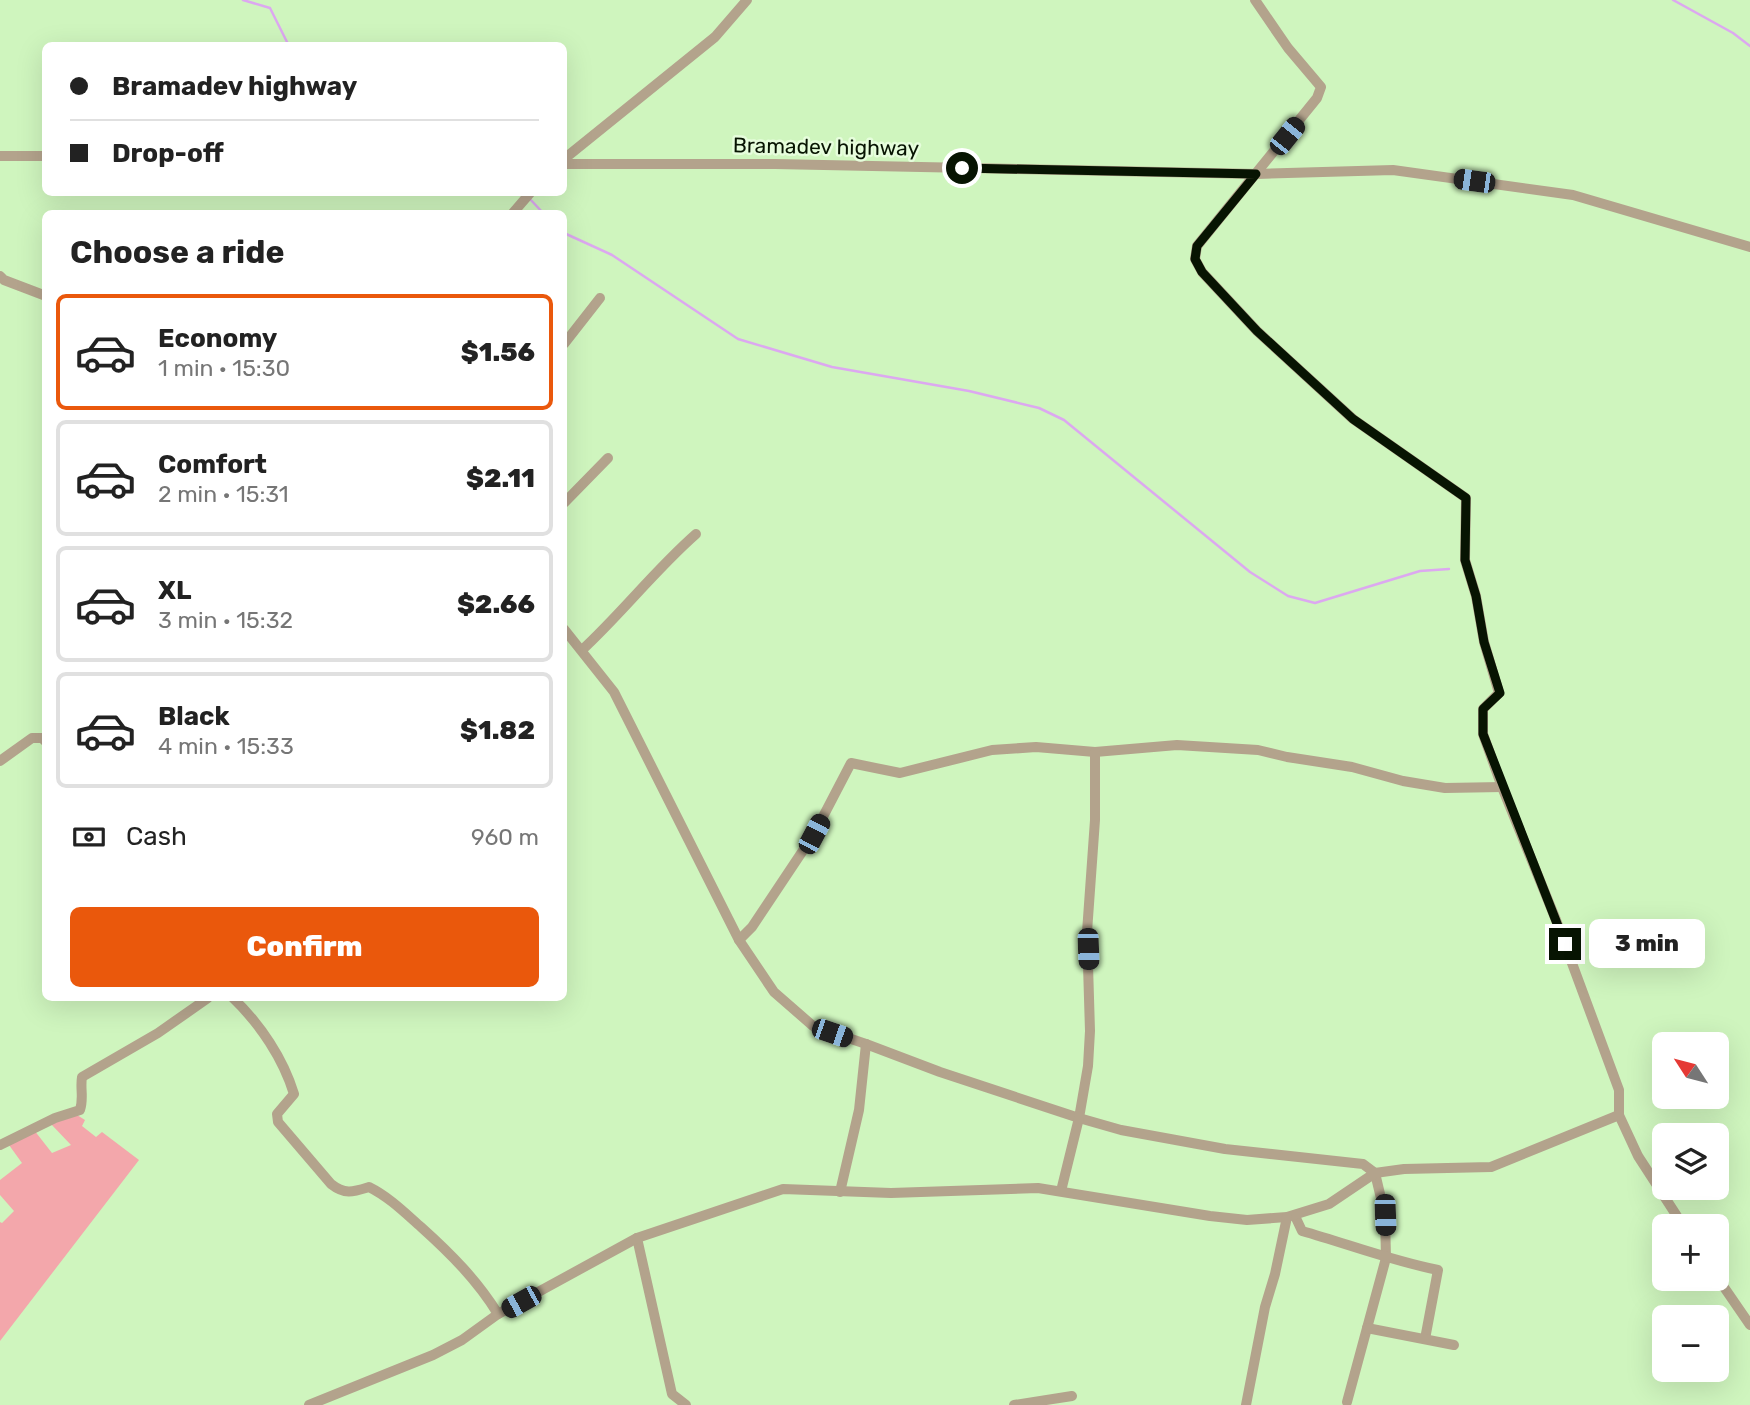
<!DOCTYPE html>
<meta charset="utf-8">
<style>
body{margin:0;font-family:Rubik,sans-serif;background:#f6f6f6;color:#222;height:100vh;display:flex;flex-direction:column;font-size:26px;white-space:nowrap}
*{box-sizing:border-box;margin:0}
p{font-size:23px;color:#767676}
.icon{flex:none;width:38px;height:38px;fill:none;stroke:currentColor;stroke-width:2;stroke-linecap:round;stroke-linejoin:round}
.map{position:relative;flex:1;overflow:hidden}
.sheet{position:absolute;left:42px;top:210px;width:525px;height:791px;display:flex;flex-direction:column;background:#fff;border-radius:10px;box-shadow:0 7px 28px #0002}
.sheet>*{flex:none}
.guide{position:absolute;left:42px;top:42px;width:525px;height:154px;border-radius:10px;box-shadow:0 7px 28px #0002;display:grid;align-content:center;height:154px;padding:0 28px;background:#fff}
.needle{width:46px;rotate:306deg}
.tools{position:absolute;left:1652px;top:1032px;display:grid;gap:14px}
.tools a{display:grid;place-items:center;width:77px;height:77px;border-radius:10px;background:#fff;box-shadow:0 7px 28px #0002;font-size:35px}
.end{position:absolute;width:32px;height:32px;margin:-16px;border:9px solid #071402;background:#fff;box-shadow:0 0 0 4px #fff}
.from{border-radius:50%}
.bubble{position:absolute;height:49px;border-radius:10px;background:#fff;box-shadow:0 7px 28px #0002;font-size:23px;font-weight:800;line-height:49px;text-align:center}
.car{position:absolute;width:21px;height:42px;margin:-21px -10px;border-radius:9px;box-shadow:0 0 5px 2px #0007;background:linear-gradient(#222 24%,#8ab4d8 0 40%,#222 0 76%,#8ab4d8 0 86%,#222 0)}
.guide b{display:flex;align-items:center;gap:24px;height:66px;font-size:26px}
.guide b+b{border-top:2px solid #e0e0e0}
.guide i{width:18px;height:18px;background:#222}
ul{padding:0;list-style:none}
li{display:flex;align-items:center;gap:21px;height:116px;margin:0 14px 10px;padding:0 14px;border:4px solid #e0e0e0;border-radius:10px}
li div{flex:1}
li b{display:block;font-size:26px}
li em{font-style:normal;font-weight:800}
li.current{border-color:#ea580c}
li>.icon{width:63px;height:63px;stroke-width:1.5}
h2{padding:0 28px;font-size:32px;line-height:84px}
.pay{display:flex;align-items:center;gap:18px;height:77px;padding:0 28px;font-size:26px}
.pay p{margin-inline-start:auto}
.button{display:flex;gap:14px;margin-top:auto;padding:14px 28px}
.button a{flex:1;height:80px;border-radius:10px;background:#ea580c;color:#fff;font-size:28px;font-weight:800;line-height:80px;text-align:center}
.map>svg:first-child{display:block}
.green{fill:#f3a7ab}
.lines{fill:none;stroke-linecap:round;stroke-linejoin:round}
.stream{stroke:#dca8f0;stroke-width:2.5}
.minor{stroke:#b3a38c;stroke-width:10}
.route{stroke:#071402;stroke-width:9}
.labels{text-anchor:middle;stroke-width:5;stroke-linejoin:round;paint-order:stroke}
.street-label{font-size:21px;fill:#071402;stroke:#e6fddc}
</style>
<div class="map">
<svg width="1750" height="1405" viewBox="0 0 1750 1405">
<rect width="100%" height="100%" fill="#cff5be"/>
<path class="green" d="M 77,1115 L 85,1120 L 82,1126 L 96,1137 L 102,1132 L 139,1160 L 0,1341 L 0,1222 L 2,1223 L 14,1211 L 0,1195 L 0,1180 L 22,1163 L 9,1145 L 34,1130 L 52,1153 L 71,1145 L 51,1124 Z"/>
<g class="lines">
<g class="stream">
<path d="M 243,0 L 270,8 L 289,46"/>
<path d="M 1673,0 L 1733,33 L 1750,46"/>
<path d="M 529,198 L 544,214"/>
<path d="M 564,233 L 612,255 L 738,339 L 832,367 L 969,391 L 1039,408 L 1064,420 L 1250,572 L 1288,596 L 1315,603 L 1420,571 L 1449,569"/>
</g>
<g class="minor">
<path d="M 1255,0 L 1288,48 L 1321,87 L 1317,98 L 1197,246 L 1195,259 L 1202,272 L 1257,331 L 1353,419 L 1466,498 L 1465,560 L 1476,596 L 1484,642 L 1499,693 L 1483,709 L 1483,734 L 1502,787 L 1556,920 L 1619,1090 L 1619,1115 L 1638,1156 L 1684,1227"/>
<path d="M 0,156 L 46,156"/>
<path d="M 564,159 L 715,37 L 747,0"/>
<path d="M 564,164 L 775,164 L 1257,174 L 1393,170 L 1573,195 L 1750,247"/>
<path d="M 512,214 L 531,192"/>
<path d="M 0,276 L 4,280 L 46,296"/>
<path d="M 564,344 L 600,298"/>
<path d="M 564,503 L 608,458"/>
<path d="M 564,629 L 614,692 L 739,940 L 774,992 L 813,1026 L 866,1044 L 940,1072 L 1079,1118 L 1121,1130 L 1225,1149 L 1363,1164 L 1375,1173 L 1385,1215 L 1386,1258 L 1347,1402"/>
<path d="M 582,650 C 622,613 655,570 696,534"/>
<path d="M 0,761 L 32,738 L 42,738 L 46,742"/>
<path d="M 739,940 L 752,927 L 814,834 L 851,763 L 900,773 L 992,750 L 1036,747 L 1095,752 L 1177,745 L 1258,750 L 1287,757 L 1352,767 L 1403,781 L 1445,788 L 1502,787"/>
<path d="M 233,998 C 260,1024 283,1058 294,1094 L 277,1114 L 278,1122 L 331,1184 C 345,1195 353,1192 369,1187 C 389,1197 404,1212 421,1227 C 451,1254 477,1280 498,1314"/>
<path d="M 0,1145 L 55,1118 L 80,1110 C 84,1098 80,1089 82,1077 L 158,1033 L 208,998"/>
<path d="M 1061,1191 L 1079,1118 L 1088,1066 L 1090,1031 L 1087,932 L 1095,820 L 1095,752"/>
<path d="M 840,1192 L 859,1110 L 866,1044"/>
<path d="M 1295,1216 L 1302,1231 C 1348,1244 1392,1261 1438,1270 L 1425,1339"/>
<path d="M 637,1238 L 672,1394 L 686,1405"/>
<path d="M 1717,1277 L 1750,1325"/>
<path d="M 1367,1328 L 1454,1345"/>
<path d="M 309,1405 L 433,1355 L 462,1340 L 498,1314 L 637,1238 L 783,1189 L 891,1193 L 1038,1188 L 1210,1216 L 1247,1220 L 1287,1217 L 1329,1204 L 1375,1173 L 1404,1169 L 1491,1167 L 1619,1115"/>
<path d="M 1014,1405 L 1072,1396"/>
<path d="M 1246,1405 L 1265,1307 L 1275,1274 L 1287,1217"/>
</g>
</g>
<g class="lines">
<path class="route" d="M 962,168 L 1256,174 L 1197,246 L 1195,259 L 1202,272 L 1257,331 L 1353,419 L 1466,498 L 1465,560 L 1476,596 L 1484,642 L 1500,693 L 1483,709 L 1483,734 L 1565,944"/>
</g>
<g class="labels">
<g class="street-label">
<text transform="translate(826 147) rotate(1)" y="7">Bramadev highway</text>
</g>
</g>
</svg>
<div class="tools">
<a><svg class="needle" viewBox="-14 -14 28 28"><path d="M0-13l5 13h-10z" fill="#e53935"/><path d="M0 13l5-13h-10z" fill="#767676"/></svg></a>
<a><svg class="icon" aria-label="layers" viewBox="0 0 24 24"><path d="M12 4l9 5-9 5-9-5zM3 14l9 5 9-5"/></svg></a>
<a>+</a>
<a>−</a>
</div>
<i class="end from" style="left:962px;top:168px"></i>
<i class="end" style="left:1565px;top:944px"></i>
<div class="bubble" style="left:1589px;top:919px;width:116px">3 min</div>
<i class="car" style="left:1287px;top:136px;rotate:39deg"></i>
<i class="car" style="left:1474px;top:181px;rotate:278deg"></i>
<i class="car" style="left:814px;top:834px;rotate:28deg"></i>
<i class="car" style="left:1088px;top:949px;rotate:178deg"></i>
<i class="car" style="left:832px;top:1033px;rotate:109deg"></i>
<i class="car" style="left:1385px;top:1215px;rotate:178deg"></i>
<i class="car" style="left:521px;top:1302px;rotate:241deg"></i>
<div class="guide">
<b><i class="from"></i>Bramadev highway</b>
<b><i></i>Drop-off</b>
</div>
<section class="sheet">
<h2>Choose a ride</h2>
<ul>
<li class="current"><svg class="icon" aria-label="car" viewBox="0 0 24 24"><path d="M5 17H2v-5l4-1 3-4h7l3 4 3 1v5h-3M9 17h6M6 11h13"/><circle cx="7" cy="17" r="2"/><circle cx="17" cy="17" r="2"/></svg><div><b>Economy</b><p>1 min · 15:30</p></div><em>$1.56</em></li>
<li><svg class="icon" aria-label="car" viewBox="0 0 24 24"><path d="M5 17H2v-5l4-1 3-4h7l3 4 3 1v5h-3M9 17h6M6 11h13"/><circle cx="7" cy="17" r="2"/><circle cx="17" cy="17" r="2"/></svg><div><b>Comfort</b><p>2 min · 15:31</p></div><em>$2.11</em></li>
<li><svg class="icon" aria-label="car" viewBox="0 0 24 24"><path d="M5 17H2v-5l4-1 3-4h7l3 4 3 1v5h-3M9 17h6M6 11h13"/><circle cx="7" cy="17" r="2"/><circle cx="17" cy="17" r="2"/></svg><div><b>XL</b><p>3 min · 15:32</p></div><em>$2.66</em></li>
<li><svg class="icon" aria-label="car" viewBox="0 0 24 24"><path d="M5 17H2v-5l4-1 3-4h7l3 4 3 1v5h-3M9 17h6M6 11h13"/><circle cx="7" cy="17" r="2"/><circle cx="17" cy="17" r="2"/></svg><div><b>Black</b><p>4 min · 15:33</p></div><em>$1.82</em></li>
</ul>
<div class="pay"><svg class="icon" aria-label="cash" viewBox="0 0 24 24"><path d="M3 7h18v10H3z"/><circle cx="12" cy="12" r="2"/></svg>Cash<p>960 m</p></div>
<div class="button"><a>Confirm</a></div>
</section>
</div>
